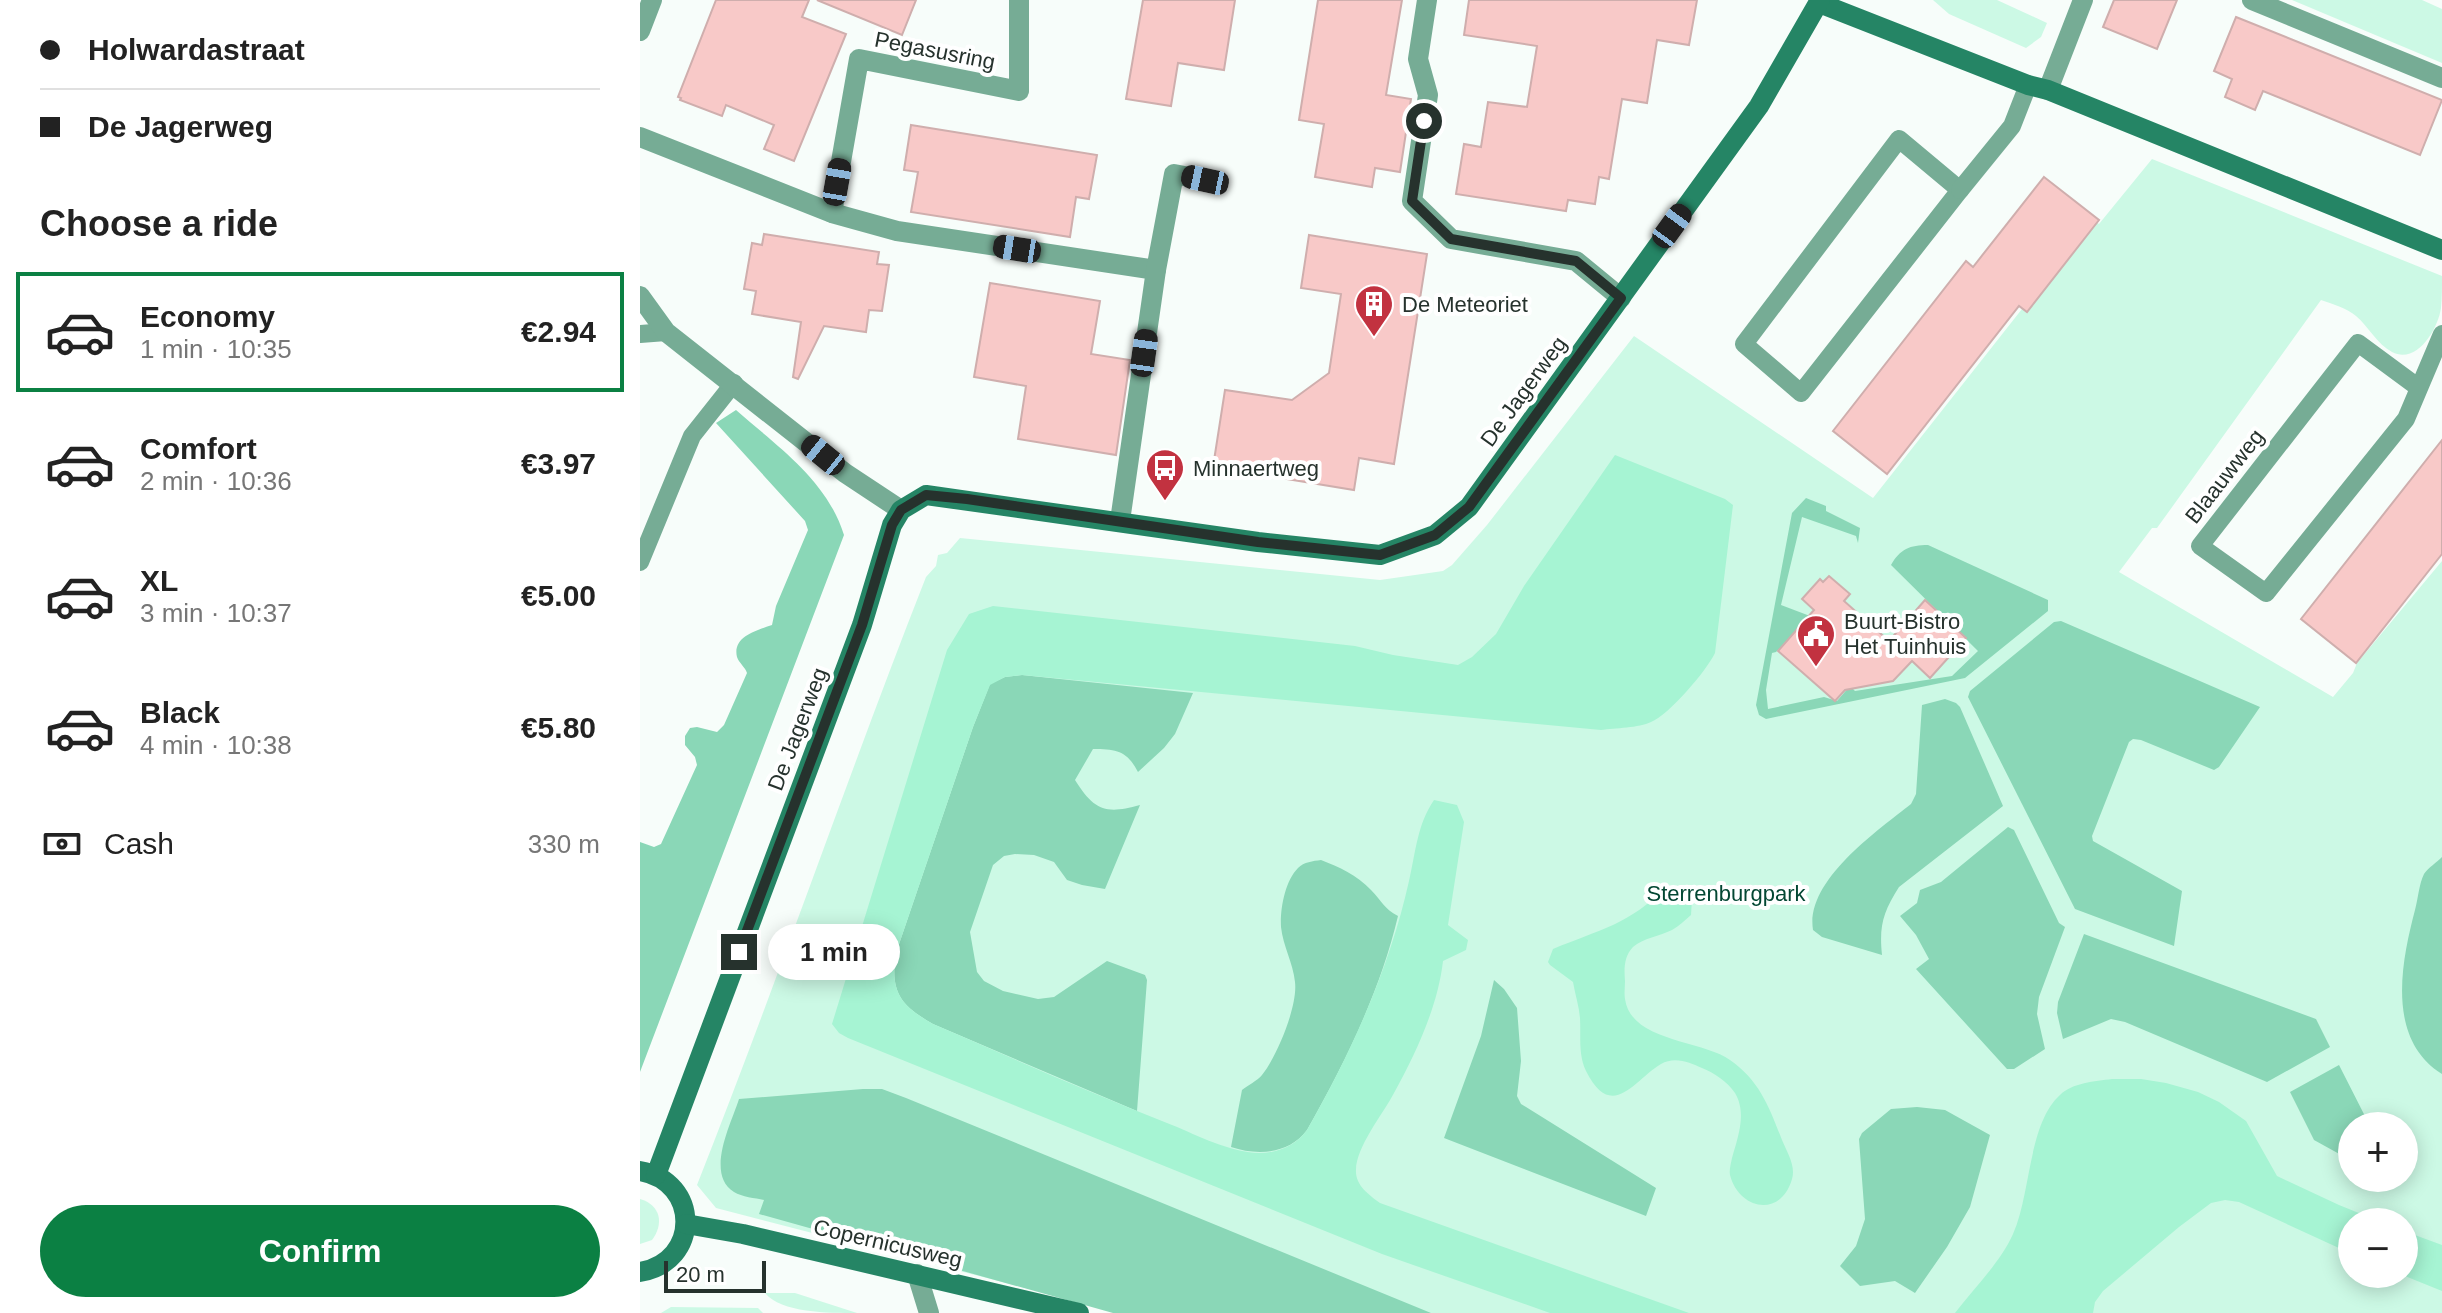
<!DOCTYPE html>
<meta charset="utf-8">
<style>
body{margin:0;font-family:Helvetica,sans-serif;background:#f2f2f2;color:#222;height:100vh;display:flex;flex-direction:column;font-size:30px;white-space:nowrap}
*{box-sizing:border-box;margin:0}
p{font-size:26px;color:#767676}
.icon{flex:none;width:44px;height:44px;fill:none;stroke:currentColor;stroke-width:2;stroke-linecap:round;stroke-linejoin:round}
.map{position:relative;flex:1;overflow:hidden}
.drawer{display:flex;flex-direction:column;background:#fff;width:640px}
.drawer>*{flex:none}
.banner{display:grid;align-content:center;height:176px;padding:0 40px;background:#fff}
.fabs{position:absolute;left:1698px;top:1112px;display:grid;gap:16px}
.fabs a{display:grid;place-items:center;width:80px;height:80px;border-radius:50%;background:#fff;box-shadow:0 4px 20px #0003;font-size:40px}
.scale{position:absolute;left:24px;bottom:20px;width:102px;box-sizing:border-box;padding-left:8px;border:4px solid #26322d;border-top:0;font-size:22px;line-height:28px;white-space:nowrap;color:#26322d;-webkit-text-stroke:6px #fff;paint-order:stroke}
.end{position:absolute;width:36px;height:36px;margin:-18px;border:10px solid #26322d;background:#fff;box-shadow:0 0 0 4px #fff}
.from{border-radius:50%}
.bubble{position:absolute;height:56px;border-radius:28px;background:#fff;box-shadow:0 4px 20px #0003;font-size:26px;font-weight:800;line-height:56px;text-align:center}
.car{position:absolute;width:24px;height:48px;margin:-24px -12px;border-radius:10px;box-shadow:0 0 6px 2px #0007;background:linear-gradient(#222 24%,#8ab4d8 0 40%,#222 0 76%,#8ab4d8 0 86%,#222 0)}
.banner b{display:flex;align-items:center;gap:28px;height:76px;font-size:30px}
.banner b+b{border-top:2px solid #e0e0e0}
.banner i{width:20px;height:20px;background:#222}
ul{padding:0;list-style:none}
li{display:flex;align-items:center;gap:24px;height:120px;margin:0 16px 12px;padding:0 24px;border:4px solid transparent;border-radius:0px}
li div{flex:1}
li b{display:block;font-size:30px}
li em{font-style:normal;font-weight:800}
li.current{border-color:#0b8043}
li>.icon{width:72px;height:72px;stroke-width:1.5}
h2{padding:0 40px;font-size:36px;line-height:96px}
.pay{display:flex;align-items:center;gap:20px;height:88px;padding:0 40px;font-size:30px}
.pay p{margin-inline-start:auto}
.primary-button{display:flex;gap:16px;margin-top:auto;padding:16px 40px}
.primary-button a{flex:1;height:92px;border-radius:48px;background:#0b8043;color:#fff;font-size:32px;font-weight:800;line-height:92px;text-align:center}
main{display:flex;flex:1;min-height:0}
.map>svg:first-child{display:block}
.green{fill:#ccf9e5;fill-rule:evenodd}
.forest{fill:#8ad7b7}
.water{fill:#a6f4d3}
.building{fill:#f8c9c8;stroke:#cfaead;stroke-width:2}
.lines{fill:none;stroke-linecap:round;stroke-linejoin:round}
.lane{stroke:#76ac95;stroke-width:18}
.street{stroke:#76ac95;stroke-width:20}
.secondary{stroke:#258565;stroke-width:20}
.route{stroke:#26322d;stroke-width:10}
.labels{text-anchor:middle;stroke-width:8;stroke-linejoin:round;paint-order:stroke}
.street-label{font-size:22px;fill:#26322d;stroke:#fff}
.poi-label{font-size:22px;fill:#26322d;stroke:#fff;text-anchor:start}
.park-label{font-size:22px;fill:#034733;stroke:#fff}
</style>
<main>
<section class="drawer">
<div class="banner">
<b><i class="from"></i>Holwardastraat</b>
<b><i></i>De Jagerweg</b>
</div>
<h2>Choose a ride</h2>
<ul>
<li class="current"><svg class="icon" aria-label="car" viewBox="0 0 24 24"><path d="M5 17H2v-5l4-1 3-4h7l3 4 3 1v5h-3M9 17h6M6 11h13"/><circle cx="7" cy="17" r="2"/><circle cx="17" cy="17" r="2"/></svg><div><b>Economy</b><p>1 min · 10:35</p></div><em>€2.94</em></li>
<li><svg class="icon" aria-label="car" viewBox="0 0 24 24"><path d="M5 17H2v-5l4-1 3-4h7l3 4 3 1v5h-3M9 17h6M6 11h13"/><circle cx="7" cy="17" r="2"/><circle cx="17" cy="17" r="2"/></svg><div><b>Comfort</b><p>2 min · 10:36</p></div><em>€3.97</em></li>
<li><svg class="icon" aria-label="car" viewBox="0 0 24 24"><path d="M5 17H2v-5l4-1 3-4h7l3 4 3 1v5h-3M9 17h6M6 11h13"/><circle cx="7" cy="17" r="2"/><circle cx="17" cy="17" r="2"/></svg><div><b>XL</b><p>3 min · 10:37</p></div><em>€5.00</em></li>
<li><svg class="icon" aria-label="car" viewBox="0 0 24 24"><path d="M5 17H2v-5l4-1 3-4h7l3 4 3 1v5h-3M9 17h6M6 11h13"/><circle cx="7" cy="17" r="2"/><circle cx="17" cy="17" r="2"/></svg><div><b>Black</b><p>4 min · 10:38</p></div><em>€5.80</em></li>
</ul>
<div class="pay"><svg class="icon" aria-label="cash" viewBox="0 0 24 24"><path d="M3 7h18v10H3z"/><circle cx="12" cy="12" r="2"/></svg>Cash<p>330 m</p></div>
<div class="primary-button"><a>Confirm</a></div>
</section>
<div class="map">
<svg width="1802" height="1313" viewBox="0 0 1802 1313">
<rect width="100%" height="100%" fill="#f7fdfa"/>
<g class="green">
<path d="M 1293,0 L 1357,0 L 1407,23 L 1401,37 L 1386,48 L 1309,14 Z"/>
<path d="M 1652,0 L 1782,0 L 1802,9 L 1802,63 Z"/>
<path d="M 1512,159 L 1802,276 C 1802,287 1802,298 1801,308 C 1798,329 1777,365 1752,352 C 1737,344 1728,326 1716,316 C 1707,308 1692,304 1681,300 L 1517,528 L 1512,528 L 1479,572 L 1693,697 L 1713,673 L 1717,663 L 1802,561 L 1802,1313 L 482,1313 L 76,1208 L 57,1185 C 137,983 207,778 286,577 L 296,566 L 298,555 L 307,553 L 320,538 L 740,580 L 803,571 L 812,565 L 847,525 L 994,336 L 1233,498 L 1453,219 L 1459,224 ZM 1712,1126 L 1764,1126 L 1764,1178 L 1712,1178 ZM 1712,1222 L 1764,1222 L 1764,1274 L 1712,1274 Z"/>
<path d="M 0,1199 C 21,1205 24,1224 12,1240 L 0,1244 Z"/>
<path d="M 125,1293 L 155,1293 L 217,1313 C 188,1313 141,1313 125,1293 Z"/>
<path d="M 31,1307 L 118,1308 L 123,1313 L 21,1313 Z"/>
</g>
<g class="forest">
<path d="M 96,410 C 138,447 187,480 204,535 L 0,1072 L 0,842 L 14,847 L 21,844 L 57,765 L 55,757 L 45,745 L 45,736 L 50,728 L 57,727 L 77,732 L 84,725 L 107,673 C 105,667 99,663 97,657 C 92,636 118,630 132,625 L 136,606 L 168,530 L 165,521 L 76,423 Z"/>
<path d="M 1166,498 L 1186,506 L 1186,511 L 1220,528 L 1218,543 L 1216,536 L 1162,517 L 1141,605 L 1170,616 L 1136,652 L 1132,653 L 1126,690 L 1128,709 L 1184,697 L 1197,701 L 1210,686 L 1215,691 L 1312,676 L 1338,651 L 1251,565 C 1260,549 1270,545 1288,545 L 1408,600 L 1408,611 L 1325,678 L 1126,719 L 1119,715 L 1116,705 L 1152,513 Z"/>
<path d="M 1421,621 L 1620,707 L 1579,767 L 1574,770 L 1501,740 L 1493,739 L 1489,742 L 1452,836 L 1453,841 L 1542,891 L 1534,946 L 1435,909 L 1328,697 L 1330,691 L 1414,622 Z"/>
<path d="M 382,675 L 553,693 L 535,734 L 524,748 L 498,772 C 487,751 477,749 453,749 L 435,780 C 454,810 465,815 500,805 L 465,889 L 442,885 L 427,880 L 414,862 L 394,855 L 375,854 L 364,856 L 353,865 L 330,932 L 337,972 L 344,981 L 363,991 L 398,999 L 414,997 L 467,961 L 505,975 L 507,980 L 497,1111 L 293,1024 C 260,1005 250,992 256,953 L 333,727 L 350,684 L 365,677 Z"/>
<path d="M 1305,699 L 1316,703 L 1320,707 L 1363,806 L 1259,887 C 1243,912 1239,926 1242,955 L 1182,937 L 1173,930 C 1165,881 1237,831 1271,804 L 1276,794 L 1282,705 Z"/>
<path d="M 1368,827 L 1374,830 L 1419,923 L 1425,927 L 1399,997 L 1397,1014 L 1405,1049 L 1374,1069 L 1367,1069 L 1276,969 L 1289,959 L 1276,935 L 1260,916 L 1277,903 L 1280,890 L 1301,882 Z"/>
<path d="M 1802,857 L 1802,1074 C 1746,1039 1761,963 1775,910 C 1778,899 1779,884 1784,874 C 1788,868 1797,862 1802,857 Z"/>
<path d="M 681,860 C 699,867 717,875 731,890 C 742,901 744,909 758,916 C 740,992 705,1063 667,1130 C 649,1154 618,1156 591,1147 L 602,1090 C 608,1085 617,1081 622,1075 C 637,1056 658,1006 655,982 C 653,963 643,946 641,927 C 640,909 645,881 658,868 C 664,862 673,861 681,860 Z"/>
<path d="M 1444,934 L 1676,1019 L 1690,1047 L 1627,1082 L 1485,1022 L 1471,1019 L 1423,1039 L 1417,1013 L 1418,1002 Z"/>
<path d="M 854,980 L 864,989 L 877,1008 L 881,1061 L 877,1096 L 881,1104 L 1016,1188 L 1006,1216 L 804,1138 L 841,1036 Z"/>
<path d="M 1699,1065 L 1730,1126 L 1712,1126 L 1712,1161 L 1674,1140 L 1650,1092 Z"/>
<path d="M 223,1089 L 242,1089 L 266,1098 L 791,1313 L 473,1313 L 119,1214 L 124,1200 C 115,1198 102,1197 94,1192 C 65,1174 91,1124 99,1099 Z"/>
<path d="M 1277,1107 L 1305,1110 L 1350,1135 L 1330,1207 L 1307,1247 L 1275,1293 L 1255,1281 L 1220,1286 L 1200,1266 L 1216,1246 L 1225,1219 L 1219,1139 L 1222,1133 L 1251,1109 Z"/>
</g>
<g class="water">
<path d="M 975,455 L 1085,499 L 1093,505 L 1075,653 C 1067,670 1029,715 1011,722 C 999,728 975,728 961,730 L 382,675 L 365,677 L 350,685 L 333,727 L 256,953 C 250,992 260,1005 293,1024 C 372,1058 451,1093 532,1125 C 559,1136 589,1152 619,1153 C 639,1153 656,1145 667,1130 C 700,1072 730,1010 751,946 C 758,925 764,903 769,881 C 776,851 777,825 794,800 L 817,805 L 824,822 L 808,925 L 828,940 L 826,950 L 803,961 C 798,1006 776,1053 754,1093 C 743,1114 716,1147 716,1170 C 715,1185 729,1195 740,1203 L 1049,1313 L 910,1313 L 742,1254 L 208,1038 L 199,1033 L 192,1024 L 307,650 L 329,614 L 353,606 L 715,646 L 753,655 L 818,665 L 832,657 L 856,634 L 884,586 Z"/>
<path d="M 1026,886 L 1046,892 L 1052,899 L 1051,915 C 1045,920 1039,926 1032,930 C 1020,936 1003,938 993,947 C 984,956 984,969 985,981 C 985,987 984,993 985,999 C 991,1042 1063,1040 1090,1060 C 1120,1081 1129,1107 1142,1140 C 1147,1152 1156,1166 1152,1179 C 1141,1218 1099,1210 1090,1175 C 1089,1170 1091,1163 1092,1158 C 1098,1137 1107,1113 1095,1093 C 1087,1081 1074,1073 1062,1068 C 1050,1062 1034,1056 1021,1064 C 995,1079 972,1123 946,1071 C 938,1054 941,1036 940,1018 C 939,1006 935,994 933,982 L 910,965 L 908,962 L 913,949 C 958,930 992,924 1026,886 Z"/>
<path d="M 1472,1079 L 1501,1079 L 1526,1083 L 1558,1092 L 1579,1102 L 1606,1121 L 1637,1176 L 1699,1205 L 1741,1222 L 1712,1222 L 1712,1254 L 1599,1202 L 1585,1200 L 1571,1203 L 1539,1227 L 1463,1291 L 1455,1302 L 1453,1313 L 1315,1313 C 1334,1288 1360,1263 1373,1234 C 1391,1194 1388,1124 1420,1095 C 1432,1083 1455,1081 1472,1079 Z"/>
<path d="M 1764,1231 L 1802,1245 L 1802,1291 L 1760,1274 L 1764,1274 Z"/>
</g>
<g class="building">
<path d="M 76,0 L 169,0 L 162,17 L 206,34 L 154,161 L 124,149 L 134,125 L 86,105 L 82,116 L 40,100 L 41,98 L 38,97 Z"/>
<path d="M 177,0 L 276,0 L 262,35 Z"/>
<path d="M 503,0 L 595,0 L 584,70 L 538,63 L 531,106 L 486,99 Z"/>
<path d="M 678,0 L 762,0 L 746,95 L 771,99 L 760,172 L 735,168 L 732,187 L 675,177 L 684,124 L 659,120 Z"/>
<path d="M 829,0 L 1057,0 L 1049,45 L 1017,40 L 1007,103 L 982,99 L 969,179 L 959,177 L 955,204 L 928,200 L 926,211 L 816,194 L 824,144 L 841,147 L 848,102 L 887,107 L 897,46 L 824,35 Z"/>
<path d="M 1474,0 L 1537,0 L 1517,49 L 1463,27 Z"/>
<path d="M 1596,17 L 1802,100 L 1780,155 L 1623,91 L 1615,110 L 1585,97 L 1592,79 L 1574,71 Z"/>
<path d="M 271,125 L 457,155 L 449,199 L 436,197 L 430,237 L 271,212 L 278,172 L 264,170 Z"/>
<path d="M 1404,177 L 1459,220 L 1387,312 L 1379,306 L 1247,474 L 1193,431 L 1326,261 L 1333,267 Z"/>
<path d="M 124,234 L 239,252 L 237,264 L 249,265 L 242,311 L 229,310 L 226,332 L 184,326 L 158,379 L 153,377 L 161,322 L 112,314 L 116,291 L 104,289 L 112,243 L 122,245 Z"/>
<path d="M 669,235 L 787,254 L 754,464 L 719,458 L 714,490 L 573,467 L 585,390 L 652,400 L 689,373 L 701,294 L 661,288 Z"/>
<path d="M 350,283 L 460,301 L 451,354 L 490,360 L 476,455 L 378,439 L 386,386 L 334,377 Z"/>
<path d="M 1802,440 L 1802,554 L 1716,663 L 1661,619 Z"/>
<path d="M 1189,576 L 1210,594 L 1204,601 L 1249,641 L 1285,600 L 1326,638 L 1290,678 L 1272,661 L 1253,681 L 1205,690 L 1195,701 L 1138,651 L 1174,610 L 1162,599 L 1180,579 L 1183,582 Z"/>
</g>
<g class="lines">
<g class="lane">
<path d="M 1259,139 L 1320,190 L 1161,393 L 1104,344 Z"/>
<path d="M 1320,190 L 1372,126 L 1388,85"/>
<path d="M 0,334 L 26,332"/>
<path d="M 1779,388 L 1718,343 L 1560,546 L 1626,593 L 1766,419 L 1802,334"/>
<path d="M 0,562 L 52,436 L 94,383"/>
</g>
<g class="street">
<path d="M 787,0 L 778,59 L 788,95 L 772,201 L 811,239 L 936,261 L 981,298"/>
<path d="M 1612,0 L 1802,78"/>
<path d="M 0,31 L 12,0"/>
<path d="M 1408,90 L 1443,0"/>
<path d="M 0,137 L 192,213 L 257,231 L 516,270"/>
<path d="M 192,213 L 219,59 L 379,91 L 379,0"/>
<path d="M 0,296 L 26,332 L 205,473 L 261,510"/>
<path d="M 480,521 L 516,270 L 534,174 L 565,180"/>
<path d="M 277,1274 L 289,1313"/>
</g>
<g class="secondary">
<path d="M 1179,3 L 1388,85 L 1408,90 L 1802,250"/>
<path d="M 0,1171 C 60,1181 61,1262 0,1272"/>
<path d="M 16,1175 L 222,625 L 252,525 L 261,510 L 286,495 L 618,542 L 740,555 L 795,535 L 829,507 L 1119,106 L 1180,0"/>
<path d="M 46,1224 L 103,1234 L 439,1313"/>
</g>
</g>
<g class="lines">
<path class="route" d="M 99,952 L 222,625 L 252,525 L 261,510 L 286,495 L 327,499 L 618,542 L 740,555 L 795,535 L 829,507 L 981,298 L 936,261 L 811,239 L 772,201 L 784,121"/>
</g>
<defs>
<g id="building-pin" transform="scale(2)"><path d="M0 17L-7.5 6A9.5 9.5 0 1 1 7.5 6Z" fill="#c23240" stroke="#fff"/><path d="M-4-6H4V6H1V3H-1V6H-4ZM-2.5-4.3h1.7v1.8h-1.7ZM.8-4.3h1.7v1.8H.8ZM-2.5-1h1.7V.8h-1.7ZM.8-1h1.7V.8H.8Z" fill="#fff"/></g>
<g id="bus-pin" transform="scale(2)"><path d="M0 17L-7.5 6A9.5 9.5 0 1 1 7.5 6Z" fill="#c23240" stroke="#fff"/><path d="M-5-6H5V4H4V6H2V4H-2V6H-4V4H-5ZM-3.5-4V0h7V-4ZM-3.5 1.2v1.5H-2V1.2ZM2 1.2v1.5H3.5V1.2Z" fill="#fff"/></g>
<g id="civic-pin" transform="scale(2)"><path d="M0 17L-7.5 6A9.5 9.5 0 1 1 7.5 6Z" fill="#c23240" stroke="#fff"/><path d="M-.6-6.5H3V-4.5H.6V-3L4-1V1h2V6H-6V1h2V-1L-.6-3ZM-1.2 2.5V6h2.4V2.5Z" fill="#fff"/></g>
</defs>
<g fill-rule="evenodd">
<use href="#building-pin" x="734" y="304"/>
<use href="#bus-pin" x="525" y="468"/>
<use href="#civic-pin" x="1176" y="634"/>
</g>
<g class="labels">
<g class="street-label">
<text transform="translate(295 50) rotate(11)" y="8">Pegasusring</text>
<text transform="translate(883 391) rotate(-54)" y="8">De Jagerweg</text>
<text transform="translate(1584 476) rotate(-52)" y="8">Blaauwweg</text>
<text transform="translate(157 729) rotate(-69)" y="8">De Jagerweg</text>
<text transform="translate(248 1243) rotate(13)" y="8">Copernicusweg</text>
</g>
<g class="poi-label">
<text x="762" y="312">De Meteoriet</text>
<text x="553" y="476">Minnaertweg</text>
<text x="1204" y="629">Buurt-Bistro<tspan x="1204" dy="25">Het Tuinhuis</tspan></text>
</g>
<g class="park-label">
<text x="1086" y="901">Sterrenburgpark</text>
</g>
</g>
</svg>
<div class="fabs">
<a>+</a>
<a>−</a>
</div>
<div class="scale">20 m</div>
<i class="end from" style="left:784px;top:121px"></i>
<i class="end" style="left:99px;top:952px"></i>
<div class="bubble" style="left:128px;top:924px;width:132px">1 min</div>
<i class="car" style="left:565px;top:180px;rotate:282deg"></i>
<i class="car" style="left:197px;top:182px;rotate:10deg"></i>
<i class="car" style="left:1032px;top:226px;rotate:36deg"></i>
<i class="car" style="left:377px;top:249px;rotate:279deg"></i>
<i class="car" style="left:504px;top:353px;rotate:8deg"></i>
<i class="car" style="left:183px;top:455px;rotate:309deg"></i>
</div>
</main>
